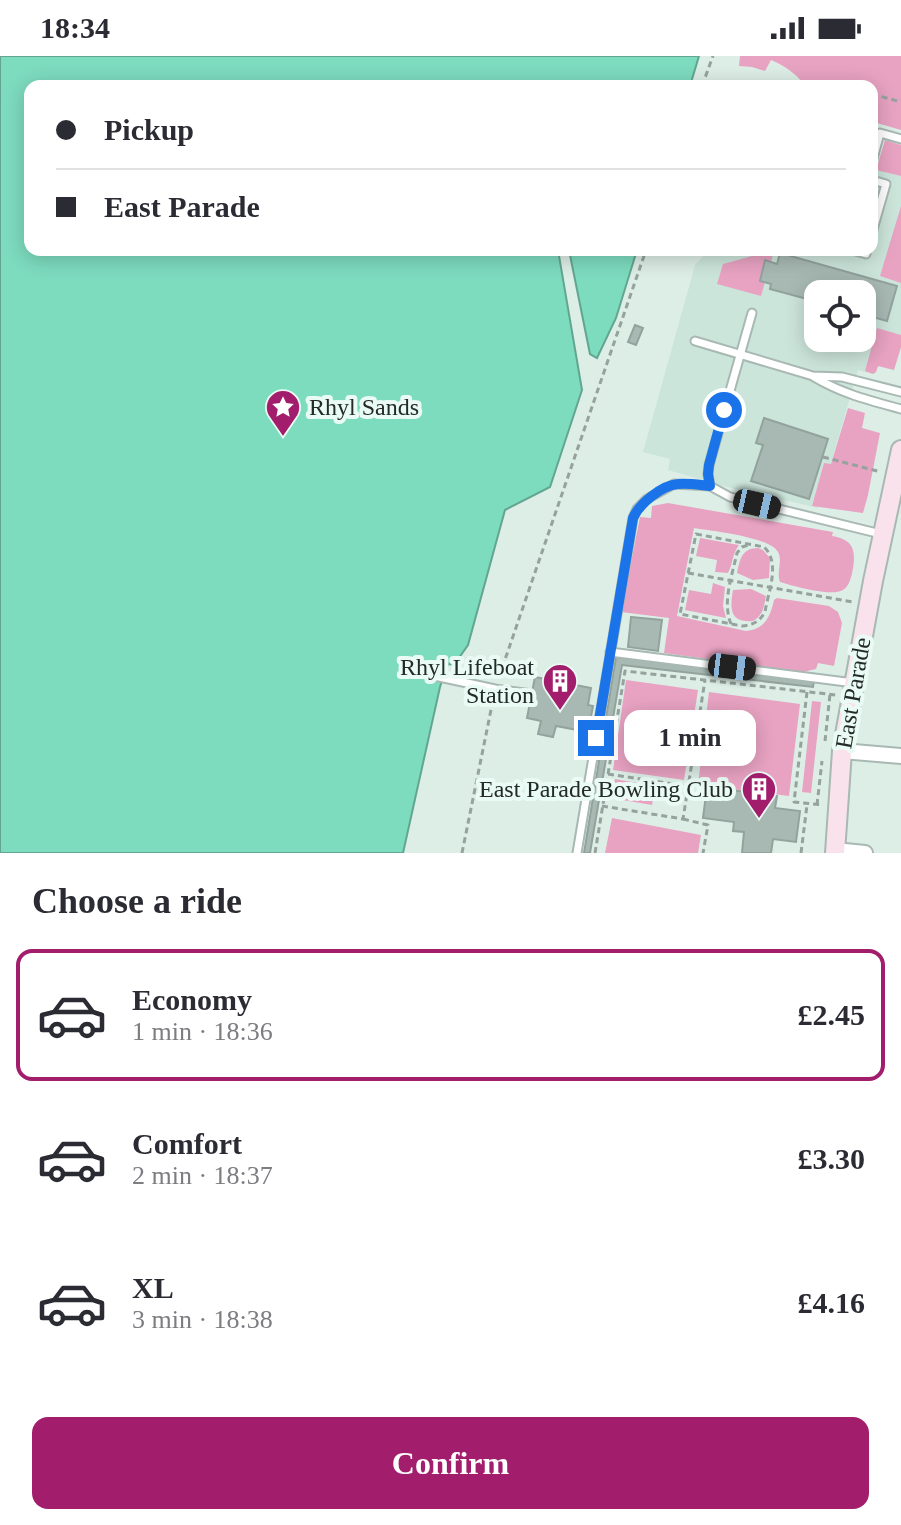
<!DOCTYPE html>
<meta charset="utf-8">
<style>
body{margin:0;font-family:"Times New Roman",serif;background:#f7f7f7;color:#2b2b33;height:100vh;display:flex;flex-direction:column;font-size:30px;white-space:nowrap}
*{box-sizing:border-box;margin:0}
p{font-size:26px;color:#7c7c81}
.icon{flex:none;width:44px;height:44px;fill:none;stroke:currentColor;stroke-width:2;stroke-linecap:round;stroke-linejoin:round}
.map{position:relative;height:797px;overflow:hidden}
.panel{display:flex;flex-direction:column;background:#fff;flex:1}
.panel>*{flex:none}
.top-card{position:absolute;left:24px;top:24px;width:854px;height:176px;border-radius:16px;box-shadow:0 4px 20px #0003;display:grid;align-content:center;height:176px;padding:0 32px;background:#fff}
.tools{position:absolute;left:804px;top:224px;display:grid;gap:16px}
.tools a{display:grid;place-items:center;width:72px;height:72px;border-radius:16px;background:#fff;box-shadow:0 4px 20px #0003;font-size:40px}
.end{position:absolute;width:36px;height:36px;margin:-18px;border:10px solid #1a73e8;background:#fff;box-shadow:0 0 0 4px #fff}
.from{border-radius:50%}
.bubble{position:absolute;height:56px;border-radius:16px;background:#fff;box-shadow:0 4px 20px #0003;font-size:26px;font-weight:800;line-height:56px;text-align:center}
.car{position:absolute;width:24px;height:48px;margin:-24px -12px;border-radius:10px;box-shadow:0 0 6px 2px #0007;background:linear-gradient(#222 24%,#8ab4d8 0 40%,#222 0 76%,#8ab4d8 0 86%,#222 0)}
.top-card b{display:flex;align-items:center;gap:28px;height:76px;font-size:30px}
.top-card b+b{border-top:2px solid #e1e1e2}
.top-card i{width:20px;height:20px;background:#2b2b33}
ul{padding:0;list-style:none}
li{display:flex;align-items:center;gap:24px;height:132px;margin:0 16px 12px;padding:0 16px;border:4px solid transparent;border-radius:16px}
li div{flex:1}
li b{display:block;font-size:30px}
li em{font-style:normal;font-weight:800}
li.active{border-color:#a21e6c}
li>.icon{width:72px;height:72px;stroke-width:1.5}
h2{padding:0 32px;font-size:36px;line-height:96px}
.action{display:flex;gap:16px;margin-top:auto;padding:16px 32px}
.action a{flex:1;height:92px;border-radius:16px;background:#a21e6c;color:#fff;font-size:32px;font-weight:800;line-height:92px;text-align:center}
.status{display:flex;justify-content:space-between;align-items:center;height:56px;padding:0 40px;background:#fff;direction:ltr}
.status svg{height:22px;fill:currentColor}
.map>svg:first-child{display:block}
.built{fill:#cce5db;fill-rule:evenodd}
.green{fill:#e8a3c2}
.water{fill:#7ddbbe;stroke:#62a691;stroke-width:2}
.building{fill:#a8b9b3;stroke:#92a29d;stroke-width:2}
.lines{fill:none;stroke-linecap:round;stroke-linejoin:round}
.lane-casing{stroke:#a8b8b3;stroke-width:11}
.street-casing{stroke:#a8b8b3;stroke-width:18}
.secondary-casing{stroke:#a8b8b3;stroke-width:22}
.path{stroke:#95a29d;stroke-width:3;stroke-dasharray:6 4;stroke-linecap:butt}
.lane{stroke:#fff;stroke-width:7}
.street{stroke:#fff;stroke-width:14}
.secondary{stroke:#f9e2ec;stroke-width:18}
.route{stroke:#1a73e8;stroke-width:10}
.labels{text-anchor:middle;stroke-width:8;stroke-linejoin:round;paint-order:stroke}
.poi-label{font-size:24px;fill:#232a27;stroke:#eafbf5;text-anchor:end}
.street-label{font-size:24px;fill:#232a27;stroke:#eafbf5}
</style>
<div class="status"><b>18:34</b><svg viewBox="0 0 49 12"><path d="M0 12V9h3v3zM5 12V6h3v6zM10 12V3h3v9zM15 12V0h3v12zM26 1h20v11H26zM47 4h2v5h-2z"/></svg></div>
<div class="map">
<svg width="901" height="797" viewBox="0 0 901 797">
<rect width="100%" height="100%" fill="#ddeee7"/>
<path class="built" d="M 872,112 L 901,120 L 901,291 L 894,314 L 878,310 L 876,316 L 873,318 L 858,314 L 818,452 L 723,430 L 668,414 L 670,403 L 643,396 L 695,209 L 706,197 L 718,194 L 872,194 ZM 818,238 L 862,238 L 862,282 L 818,282 Z"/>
<g class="green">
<path d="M 740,0 L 901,0 L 901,74 L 877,67 L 872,83 L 872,30 L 805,30 C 796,17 785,10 771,4 L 765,15 L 752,11 L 739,10 Z"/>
<path d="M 885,84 L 901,89 L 901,120 L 876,114 Z"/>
<path d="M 901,150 L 901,227 L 880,220 Z"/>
<path d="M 774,194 L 771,206 L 765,205 L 760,224 L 765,226 L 761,240 L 717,228 L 723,208 Z"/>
<path d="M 877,272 L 901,279 L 901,291 L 894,314 L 878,310 L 876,316 L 873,318 L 865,315 Z"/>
<path d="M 848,352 L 865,357 L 862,372 L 880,377 L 868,439 L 863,457 L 812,450 L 824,407 L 831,408 Z"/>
<path d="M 668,447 L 833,476 L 832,480 C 856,484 856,497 852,518 C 850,524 849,530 843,534 C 831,541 793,530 780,526 C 776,516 783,505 778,496 C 770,481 712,475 694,472 L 677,560 L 746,575 C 765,573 770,561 774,544 L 777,542 L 829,550 L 838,556 L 842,567 L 834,610 L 818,607 L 816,613 L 803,616 L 664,597 L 669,562 L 621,556 L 640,461 L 651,462 L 652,450 Z"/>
<path d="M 700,482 L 739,489 C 732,498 733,508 728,517 L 715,516 L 717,504 L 696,500 Z"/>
<path d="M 758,492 L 763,494 L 770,502 L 769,522 L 753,524 L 737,517 C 740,503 742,492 758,492 Z"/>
<path d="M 713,527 L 725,531 L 723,550 L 726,562 L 685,554 L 689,534 L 711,538 Z"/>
<path d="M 751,533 L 766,540 C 764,551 763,559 753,565 C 729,567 730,552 733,534 Z"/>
<path d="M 626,624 L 698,634 L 684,724 L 613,714 Z"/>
<path d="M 709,636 L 800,648 L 789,740 L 698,729 Z"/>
<path d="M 812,645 L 821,646 L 811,737 L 802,736 Z"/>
<path d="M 615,723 L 655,730 L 652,749 L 611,742 Z"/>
<path d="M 612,762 L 701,779 L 698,797 L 605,797 Z"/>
</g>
<g class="water">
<path d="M 0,0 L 699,0 L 690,30 L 30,30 L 30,194 L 558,194 L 582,334 L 550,431 L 505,454 L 468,589 L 454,609 L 448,608 L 440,631 L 403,797 L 0,797 Z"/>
<path d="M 569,194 L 637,194 L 616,262 L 597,302 L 590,298 Z"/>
</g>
<g class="building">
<path d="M 780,197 L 897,230 L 887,265 L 862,258 L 862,238 L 818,238 L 818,246 L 770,233 L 771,228 L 760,225 L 765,204 L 777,208 Z"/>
<path d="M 635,269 L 643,272 L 636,289 L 628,286 Z"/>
<path d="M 764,362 L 828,383 L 809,443 L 751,425 L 763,389 L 756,387 Z"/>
<path d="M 631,561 L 662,564 L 658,595 L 628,591 Z"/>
<path d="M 616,601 L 814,625 L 813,631 L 622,609 L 590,797 L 584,797 Z"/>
<path d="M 535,621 L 591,632 L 588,649 L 593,650 L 588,676 L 556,670 L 553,681 L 538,678 L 541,665 L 527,662 Z"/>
<path d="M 707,731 L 777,740 L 775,752 L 800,755 L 796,786 L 773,783 L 771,797 L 742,797 L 744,776 L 733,775 L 734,766 L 703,762 Z"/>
</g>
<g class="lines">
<g class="lane-casing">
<g id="lane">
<path d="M 872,106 L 880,77 L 901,83"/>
<path d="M 872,124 L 886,128 L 872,177"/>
<path d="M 852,194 L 866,198 L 867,194"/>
<path d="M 695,285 L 813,320 L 842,321 L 901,336"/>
<path d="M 814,321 C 843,338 868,344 901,353"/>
<path d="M 710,430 L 708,418 L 709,409 L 752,257"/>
<path d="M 610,596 L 854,627"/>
<path d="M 430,619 L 495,633 L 532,638"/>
<path d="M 577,797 L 633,462 L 637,453 L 647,443 L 674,428 L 710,430 L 730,441 L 881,478"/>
</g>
</g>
<g class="street-casing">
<g id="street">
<path d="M 842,695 L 901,700"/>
<path d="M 835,794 L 865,797"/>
</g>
</g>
<g class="secondary-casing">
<path id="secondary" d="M 835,797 L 842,695 L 873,525 L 901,394"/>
</g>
<g class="path">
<path d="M 702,30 L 713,0"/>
<path d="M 872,38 L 901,46"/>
<path d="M 823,401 L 881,416"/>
<path d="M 696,478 L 764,491 C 781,507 768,536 765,556 C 759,566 753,569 742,570 L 680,558 Z"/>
<path d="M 688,517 L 853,546"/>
<path d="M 731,568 C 722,546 732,520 737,497 L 742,491 L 749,489"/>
<path d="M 499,621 L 646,194"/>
<path d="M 807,636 L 794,746 L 823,749"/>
<path d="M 825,685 L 830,638"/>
<path d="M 608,718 L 687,730"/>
<path d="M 817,749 L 822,705"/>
<path d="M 602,750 L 683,763 L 705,624"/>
<path d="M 683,763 L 708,769 L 703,797"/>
<path d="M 462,797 L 493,644"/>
<path d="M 595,797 L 625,615 L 836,639"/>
<path d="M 801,797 L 807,749"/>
</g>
<use href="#lane" class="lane"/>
<use href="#street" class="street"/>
<use href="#secondary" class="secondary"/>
</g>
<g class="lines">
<path class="route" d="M 596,682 L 633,462 C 639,448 662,429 678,428 C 688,427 700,429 710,430 L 708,418 L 709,409 L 724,354"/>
</g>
<defs>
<g id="sight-pin" transform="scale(1.8)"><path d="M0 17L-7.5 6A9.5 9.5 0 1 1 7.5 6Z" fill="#a21e6c" stroke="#eafbf5"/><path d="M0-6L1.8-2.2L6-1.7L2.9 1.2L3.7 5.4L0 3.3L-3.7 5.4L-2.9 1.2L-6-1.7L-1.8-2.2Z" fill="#fff"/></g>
<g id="building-pin" transform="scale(1.8)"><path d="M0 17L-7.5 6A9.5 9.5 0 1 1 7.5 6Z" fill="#a21e6c" stroke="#eafbf5"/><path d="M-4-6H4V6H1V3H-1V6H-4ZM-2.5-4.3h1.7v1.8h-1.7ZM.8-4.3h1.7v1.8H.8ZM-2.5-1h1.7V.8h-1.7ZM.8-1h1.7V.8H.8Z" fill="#fff"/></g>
</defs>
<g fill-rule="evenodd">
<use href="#sight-pin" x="283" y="351"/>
<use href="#building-pin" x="560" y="625"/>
<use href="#building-pin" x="759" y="733"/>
</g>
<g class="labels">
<g class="poi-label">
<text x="309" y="359" text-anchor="start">Rhyl Sands</text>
<text x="534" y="619">Rhyl Lifeboat<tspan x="534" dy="28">Station</tspan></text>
<text x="733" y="741">East Parade Bowling Club</text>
</g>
<g class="street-label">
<text transform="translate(853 637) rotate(-80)" y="8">East Parade</text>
</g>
</g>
</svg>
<div class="tools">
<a><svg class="icon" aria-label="locate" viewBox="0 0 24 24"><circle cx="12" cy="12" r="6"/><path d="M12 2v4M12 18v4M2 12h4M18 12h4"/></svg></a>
</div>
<i class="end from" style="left:724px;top:354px"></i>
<i class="end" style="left:596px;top:682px"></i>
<div class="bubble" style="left:624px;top:654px;width:132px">1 min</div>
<i class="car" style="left:757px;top:448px;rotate:103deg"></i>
<i class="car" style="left:732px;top:611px;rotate:97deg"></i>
<div class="top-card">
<b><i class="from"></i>Pickup</b>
<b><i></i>East Parade</b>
</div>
</div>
<section class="panel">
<h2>Choose a ride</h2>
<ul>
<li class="active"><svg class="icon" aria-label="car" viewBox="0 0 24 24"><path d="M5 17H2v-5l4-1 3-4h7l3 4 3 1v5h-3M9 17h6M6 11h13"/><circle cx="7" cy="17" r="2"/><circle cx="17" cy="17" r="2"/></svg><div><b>Economy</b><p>1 min · 18:36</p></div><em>£2.45</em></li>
<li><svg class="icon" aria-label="car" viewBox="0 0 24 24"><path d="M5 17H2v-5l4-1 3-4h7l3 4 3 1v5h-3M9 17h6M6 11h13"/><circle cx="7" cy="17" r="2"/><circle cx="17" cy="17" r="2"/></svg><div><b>Comfort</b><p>2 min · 18:37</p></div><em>£3.30</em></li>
<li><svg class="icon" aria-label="car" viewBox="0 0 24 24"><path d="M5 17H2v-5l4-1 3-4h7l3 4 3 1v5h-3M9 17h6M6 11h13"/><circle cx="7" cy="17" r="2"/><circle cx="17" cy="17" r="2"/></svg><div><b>XL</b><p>3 min · 18:38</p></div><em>£4.16</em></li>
</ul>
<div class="action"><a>Confirm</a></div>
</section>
